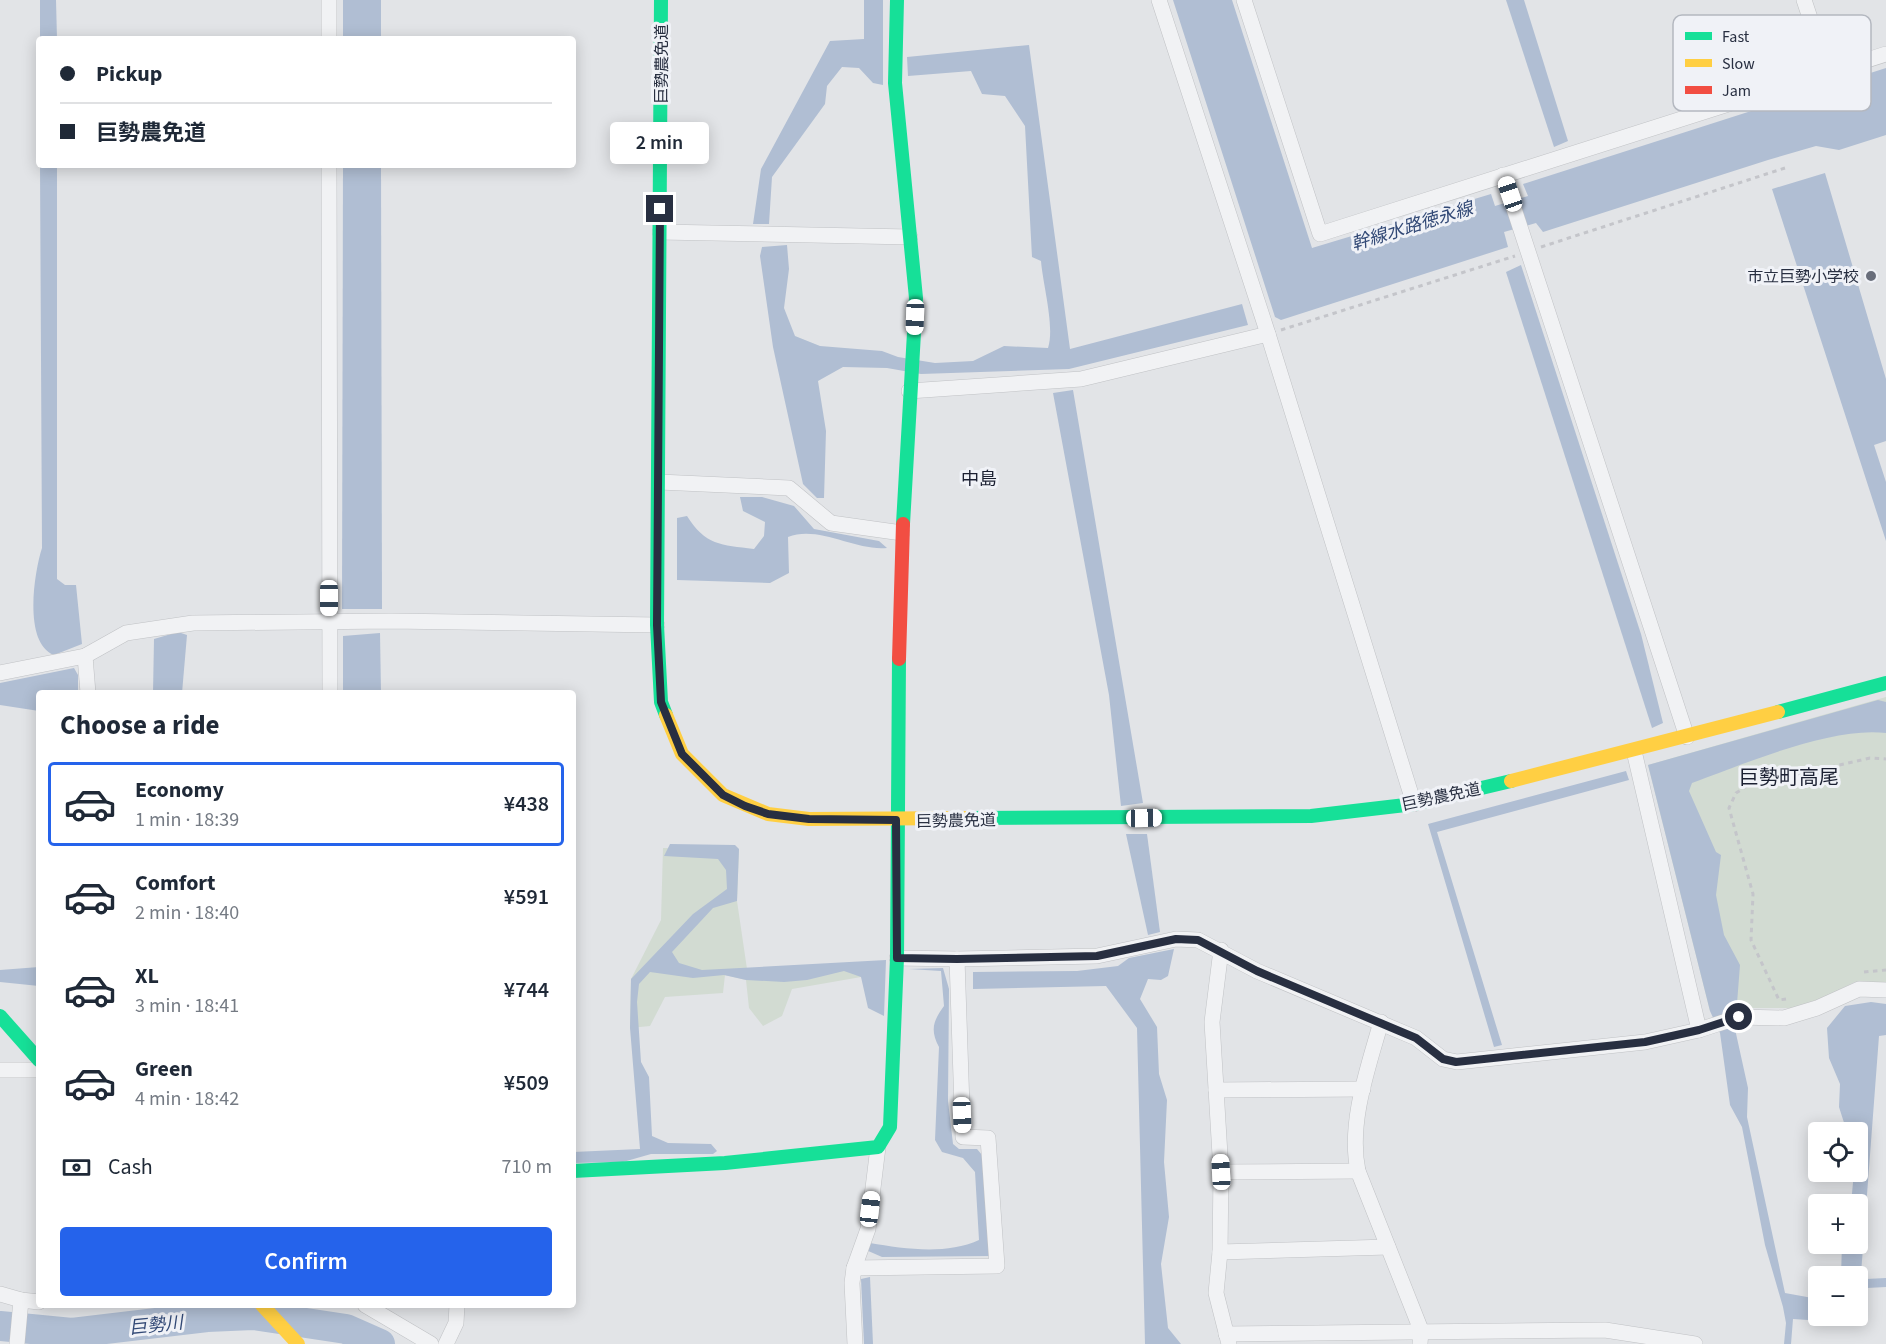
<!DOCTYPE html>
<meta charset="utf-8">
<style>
body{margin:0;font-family:"Source Sans 3","Noto Sans JP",sans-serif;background:#f6f6f7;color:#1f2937;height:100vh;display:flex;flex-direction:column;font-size:22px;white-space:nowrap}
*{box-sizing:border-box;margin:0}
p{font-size:20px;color:#747a83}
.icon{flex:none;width:33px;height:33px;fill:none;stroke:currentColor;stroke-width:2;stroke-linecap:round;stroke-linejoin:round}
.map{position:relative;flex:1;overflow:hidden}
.details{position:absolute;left:36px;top:690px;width:540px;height:618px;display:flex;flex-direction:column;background:#fff;border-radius:6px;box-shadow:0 3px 15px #0003}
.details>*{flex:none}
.hud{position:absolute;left:36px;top:36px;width:540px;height:132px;border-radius:6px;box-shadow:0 3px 15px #0003;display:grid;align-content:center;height:132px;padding:0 24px;background:#fff}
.controls{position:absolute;left:1808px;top:1122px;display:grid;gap:12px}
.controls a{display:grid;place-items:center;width:60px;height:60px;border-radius:6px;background:#fff;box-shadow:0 3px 15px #0003;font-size:30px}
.end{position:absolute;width:27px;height:27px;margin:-14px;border:8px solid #282f41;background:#fff;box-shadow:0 0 0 3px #fff}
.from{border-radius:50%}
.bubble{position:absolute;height:42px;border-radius:6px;background:#fff;box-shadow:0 3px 15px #0003;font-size:20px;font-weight:600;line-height:42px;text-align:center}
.car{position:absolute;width:18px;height:36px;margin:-18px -9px;border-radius:8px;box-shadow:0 0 4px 2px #0007;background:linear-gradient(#fff 24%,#345 0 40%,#fff 0 76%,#345 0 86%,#fff 0)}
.hud b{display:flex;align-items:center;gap:21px;height:57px;font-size:22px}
.hud b+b{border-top:2px solid #e0e1e3}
.hud i{width:15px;height:15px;background:#1f2937}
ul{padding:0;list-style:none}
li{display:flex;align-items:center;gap:18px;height:84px;margin:0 12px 9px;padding:0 12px;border:3px solid transparent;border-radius:6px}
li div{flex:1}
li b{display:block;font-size:22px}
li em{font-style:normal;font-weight:600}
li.selected{border-color:#2563eb}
li>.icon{width:54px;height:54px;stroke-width:1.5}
h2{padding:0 24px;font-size:27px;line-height:72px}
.pay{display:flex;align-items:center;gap:15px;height:66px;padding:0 24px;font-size:22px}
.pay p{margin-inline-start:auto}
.cta{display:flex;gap:12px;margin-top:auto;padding:12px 24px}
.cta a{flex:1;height:69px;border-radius:6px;background:#2563eb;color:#fff;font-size:24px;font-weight:600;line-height:69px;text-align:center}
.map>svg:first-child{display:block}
.green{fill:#d2dbd2}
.water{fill:#b0bed3}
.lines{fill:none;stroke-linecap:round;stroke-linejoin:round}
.river{stroke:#b0bed3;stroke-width:30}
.street-casing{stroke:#c0c2c5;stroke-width:16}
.path{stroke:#c4c5ca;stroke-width:3;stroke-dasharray:4.5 4.5;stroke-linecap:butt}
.street{stroke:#f1f2f4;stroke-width:15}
.fast{stroke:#16e098;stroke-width:14}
.slow{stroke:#ffcf43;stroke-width:14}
.jam{stroke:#f24e42;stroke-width:14}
.route{stroke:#282f41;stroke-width:8}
.poi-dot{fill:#696e7b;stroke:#f0f2f7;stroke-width:2}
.labels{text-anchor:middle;stroke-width:6;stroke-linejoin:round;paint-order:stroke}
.street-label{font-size:16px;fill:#282f41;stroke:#f0f2f7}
.poi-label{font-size:16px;fill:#282f41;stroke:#f0f2f7;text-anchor:end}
.water-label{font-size:18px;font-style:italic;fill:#324976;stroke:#f0f2f7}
.neighbourhood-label{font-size:18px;fill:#1b2032;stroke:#f0f2f7}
.quarter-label{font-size:20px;fill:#1b2032;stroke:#f0f2f7}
.key{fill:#f0f2f7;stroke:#b4b8c0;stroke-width:1.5}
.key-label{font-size:16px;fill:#282f41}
</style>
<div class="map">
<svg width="1886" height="1344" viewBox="0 0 1886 1344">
<rect width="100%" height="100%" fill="#e2e4e7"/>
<g class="green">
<path d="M 1886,697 L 1886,982 L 1855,982 L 1816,1001 L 1794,1008 L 1737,1008 L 1710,1011 L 1648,765 Z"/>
<path d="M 663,848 L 739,849 L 737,901 L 747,969 L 863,962 L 861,977 L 792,989 L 782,1016 L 763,1026 L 749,1008 L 746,980 L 725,975 L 723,993 L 665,997 L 650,1026 L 630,1028 L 631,979 L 661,920 Z"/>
</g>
<g class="water">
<path d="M 40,0 L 56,0 L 57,39 L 40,39 Z"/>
<rect x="343" y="0" width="38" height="39"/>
<path d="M 864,0 L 883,0 L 883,85 L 873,83 L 859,68 L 842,67 L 827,86 L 825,104 L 772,177 L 769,224 L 753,224 L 761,169 L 830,41 L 864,39 Z"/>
<path d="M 1173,0 L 1232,0 L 1312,248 L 1491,194 L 1495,206 L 1528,196 L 1523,184 L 1886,68 L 1886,135 L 1839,150 L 1816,146 L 1768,160 L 1543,232 L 1536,223 L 1504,232 L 1508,247 L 1281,320 L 1275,317 Z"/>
<path d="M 1506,0 L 1524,0 L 1568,141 L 1554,147 Z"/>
<path d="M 1029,45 L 1070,349 L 1242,304 L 1248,325 L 1069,369 L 921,374 L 887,368 L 843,367 L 818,381 L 826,431 L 824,498 L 817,498 L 803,484 L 773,347 L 760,256 L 762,247 L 787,245 L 789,269 L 784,308 L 795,336 L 820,346 L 882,351 L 898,357 L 935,363 L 973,361 L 1004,346 L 1048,348 C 1055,327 1043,285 1041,261 L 1032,257 L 1025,126 L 1005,96 L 982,94 L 971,71 L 908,76 L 907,57 Z"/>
<path d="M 40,165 L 57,165 L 57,579 L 65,585 L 76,585 L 82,644 L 54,655 C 23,643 34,573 42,548 Z"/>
<path d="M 343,165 L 381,165 L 382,609 L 342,609 Z"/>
<path d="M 1825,173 L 1886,379 L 1886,441 L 1874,445 L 1886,482 L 1886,541 L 1772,189 Z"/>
<path d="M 1521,265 L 1641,634 L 1663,723 L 1652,728 L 1506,272 Z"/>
<path d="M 1073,390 L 1143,803 L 1121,806 L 1109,695 L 1053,393 Z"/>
<path d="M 740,497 L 762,497 L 794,506 L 814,529 L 879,541 L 887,548 C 854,551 819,525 788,537 L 789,573 L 770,583 L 677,580 L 677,518 L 687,516 C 705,545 721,545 754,549 L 764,536 L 765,522 L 743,511 Z"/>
<path d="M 178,632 L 187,635 L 182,693 L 153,693 L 154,639 Z"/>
<path d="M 380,633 L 381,693 L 343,693 L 343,636 Z"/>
<path d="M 74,668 L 78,675 L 78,693 L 39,693 L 39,711 L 0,705 L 0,683 Z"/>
<path d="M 1878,700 L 1886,702 L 1886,733 C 1832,726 1744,764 1692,783 L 1689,791 L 1716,852 L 1721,855 L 1716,895 L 1724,935 L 1740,965 L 1735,1029 L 1748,1088 L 1747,1117 L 1785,1293 L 1818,1299 L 1818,1316 L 1820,1316 L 1808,1320 L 1793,1319 L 1791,1344 L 1784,1344 L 1786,1323 L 1783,1307 L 1765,1245 L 1742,1127 L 1730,1105 L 1720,1033 L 1710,1011 L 1648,765 Z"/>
<path d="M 1626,771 L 1629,780 L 1437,832 L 1502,1045 L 1494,1047 L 1428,824 Z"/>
<path d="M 1126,834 L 1147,834 L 1160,932 L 1148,935 Z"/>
<path d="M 670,844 L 735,845 L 739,849 L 737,901 L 713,908 L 672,952 L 679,963 L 702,970 L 886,960 L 884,1016 L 868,1008 L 861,977 L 844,971 L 807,980 L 784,982 L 746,980 L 724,975 L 693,978 L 650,972 L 639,984 L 637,1002 L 641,1062 L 649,1077 L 652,1136 L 668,1143 L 711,1144 L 717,1151 L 713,1154 L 651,1154 L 623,1162 L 573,1163 L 573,1152 L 640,1149 L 630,1028 L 631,979 L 693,914 L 727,889 L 726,870 L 718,859 L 664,856 Z"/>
<path d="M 1174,949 L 1168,976 L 1161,980 L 1148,979 L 1140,999 L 1157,1027 L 1159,1074 L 1167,1100 L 1164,1162 L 1169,1217 L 1161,1264 L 1168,1328 L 1181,1344 L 1145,1344 L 1137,1028 L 1106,986 L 973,989 L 973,972 L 1077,971 L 1118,966 L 1129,958 Z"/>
<path d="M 39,967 L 39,986 L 0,982 L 0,970 Z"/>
<path d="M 943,968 L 949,989 L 948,1101 L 953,1144 L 959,1149 L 977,1149 L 982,1155 L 990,1256 L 882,1257 L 866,1250 L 870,1243 C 905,1249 946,1255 979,1240 L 975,1172 L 963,1158 L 942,1152 L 935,1140 L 939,1047 C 930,1030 933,1021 944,1006 L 941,971 L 909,969 Z"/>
<path d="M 1871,1002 L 1886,1004 L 1886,1035 L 1879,1036 L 1861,1274 L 1866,1279 L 1886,1278 L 1886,1287 L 1867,1288 L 1857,1295 L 1857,1276 L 1841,1276 L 1842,1244 L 1857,1244 L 1857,1204 L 1851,1204 L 1854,1172 L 1857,1172 L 1857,1132 L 1847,1132 L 1839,1107 L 1840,1084 L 1829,1058 L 1827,1028 L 1845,1006 Z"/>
<path d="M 870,1277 L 873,1344 L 864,1344 L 861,1279 Z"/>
</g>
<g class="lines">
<path class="river" d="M 0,1326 L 72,1333 L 207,1317 L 253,1315 L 346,1329 L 380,1344"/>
<g class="street-casing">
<g id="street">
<path d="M 1159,0 L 1268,334 L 1414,804"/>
<path d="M 1244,0 L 1320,234 L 1886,54"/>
<path d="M 1804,0 L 1828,72"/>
<path d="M 329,39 L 329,0"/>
<path d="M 329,165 L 330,693"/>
<path d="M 1503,175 L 1687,737"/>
<path d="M 660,232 L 910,237"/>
<path d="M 909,391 L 1081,379 L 1268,334"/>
<path d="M 659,482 L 789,488 L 831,523 L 902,533"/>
<path d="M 85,656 L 88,693"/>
<path d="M 0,673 L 85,656 L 126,633 L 193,623 L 391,621 L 657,625"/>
<path d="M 1634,751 L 1699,1030"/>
<path d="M 1221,950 L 1212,1022 L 1221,1172 L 1220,1252 L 1216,1293 L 1229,1344"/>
<path d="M 897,958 L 957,959 L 1097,956 L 1176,939 L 1198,940 L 1257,971 L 1416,1038 L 1443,1059 L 1457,1062 L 1645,1042 L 1699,1030 L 1739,1017 L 1784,1018 L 1817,1008 L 1859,989 L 1886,990"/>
<path d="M 1381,1022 C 1368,1068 1348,1123 1358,1171 L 1421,1330 L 1420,1344"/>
<path d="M 0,1070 L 39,1070"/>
<path d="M 1216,1090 L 1363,1089"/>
<path d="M 1221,1172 L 1358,1171"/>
<path d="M 1220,1252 L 1388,1247"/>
<path d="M 854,1268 L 997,1266 L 988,1138 L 963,1137 L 957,959"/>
<path d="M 0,1294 L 21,1300 L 39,1302"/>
<path d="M 365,1305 L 431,1344"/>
<path d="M 1226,1334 L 1605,1330 L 1695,1344"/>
<path d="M 17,1344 L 21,1300"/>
<path d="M 446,1344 L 456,1323 L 457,1305"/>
<path d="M 855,1344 L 852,1283 L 854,1268 L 868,1229 L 878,1147"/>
</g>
</g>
<g class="path">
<path d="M 1541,247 L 1785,168"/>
<path d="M 1281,330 L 1515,256"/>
<path d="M 1864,972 L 1886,970"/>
<path d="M 1786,999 L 1779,1000 L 1751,940 L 1753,894 L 1729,808 L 1736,793 L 1747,786 L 1870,758 L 1886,759"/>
</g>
<use href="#street" class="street"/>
<g class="fast">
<path d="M 661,0 L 657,625 L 661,702 L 666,715"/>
<path d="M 897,0 L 895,83 L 916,298 L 903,524"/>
<path d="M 1778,712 L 1886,683"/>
<path d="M 970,818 L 1311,816 L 1414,804 L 1511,781"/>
<path d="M 0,1016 L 39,1060"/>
<path d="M 573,1171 L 725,1163 L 878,1147 L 890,1127 L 897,958 L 899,659"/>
</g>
<g class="slow">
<path d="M 666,715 L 682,754 L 723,795 L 768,814 L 809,819 L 970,818"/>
<path d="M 1511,781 L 1778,712"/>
<path d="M 262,1305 L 298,1344"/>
</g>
<path class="jam" d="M 899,659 L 903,524"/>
</g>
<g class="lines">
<path class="route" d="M 660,209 L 657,625 L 661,702 L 682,754 L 723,795 L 745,806 L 768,814 L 809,819 L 896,820 L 897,958 L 957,959 L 1097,956 L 1176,939 L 1198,940 L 1257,971 L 1416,1038 L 1443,1059 L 1456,1062 L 1645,1042 L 1699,1030 L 1739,1017"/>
</g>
<circle class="poi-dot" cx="1871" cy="276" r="6"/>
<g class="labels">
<g class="street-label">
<text transform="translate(661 64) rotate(-90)" y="6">巨勢農免道</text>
<text transform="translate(1441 796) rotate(-12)" y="6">巨勢農免道</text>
<text transform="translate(956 820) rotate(-1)" y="6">巨勢農免道</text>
</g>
<g class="poi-label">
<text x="1859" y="282">市立巨勢小学校</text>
</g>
<g class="water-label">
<text transform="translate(1412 226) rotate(-17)" y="6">幹線水路徳永線</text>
<text transform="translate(156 1325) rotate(-6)" y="6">巨勢川</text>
</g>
<g class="neighbourhood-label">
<text x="979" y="485">中島</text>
</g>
<g class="quarter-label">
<text x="1789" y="784">巨勢町高尾</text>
</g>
</g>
<rect x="1673" y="15" width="198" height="96" rx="9" class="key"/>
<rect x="1685" y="32" width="27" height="8" fill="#16e098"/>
<rect x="1685" y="59" width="27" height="8" fill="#ffcf43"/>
<rect x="1685" y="86" width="27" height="8" fill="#f24e42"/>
<g class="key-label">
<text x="1722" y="42">Fast</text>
<text x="1722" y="69">Slow</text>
<text x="1722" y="96">Jam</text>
</g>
</svg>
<div class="controls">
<a><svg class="icon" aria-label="locate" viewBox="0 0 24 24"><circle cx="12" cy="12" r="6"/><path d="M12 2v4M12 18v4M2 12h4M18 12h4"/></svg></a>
<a>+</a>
<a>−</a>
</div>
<i class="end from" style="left:1739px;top:1017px"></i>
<i class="end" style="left:660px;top:209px"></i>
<div class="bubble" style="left:610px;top:122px;width:99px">2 min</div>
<i class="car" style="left:1510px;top:194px;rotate:341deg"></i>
<i class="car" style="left:915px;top:317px;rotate:182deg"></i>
<i class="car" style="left:329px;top:598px;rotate:180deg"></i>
<i class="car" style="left:1144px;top:818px;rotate:89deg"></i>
<i class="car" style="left:962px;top:1115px;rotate:178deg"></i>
<i class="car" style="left:1221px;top:1172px;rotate:357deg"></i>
<i class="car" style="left:870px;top:1209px;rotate:7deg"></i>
<div class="hud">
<b><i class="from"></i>Pickup</b>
<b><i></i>巨勢農免道</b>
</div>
<section class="details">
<h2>Choose a ride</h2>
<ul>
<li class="selected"><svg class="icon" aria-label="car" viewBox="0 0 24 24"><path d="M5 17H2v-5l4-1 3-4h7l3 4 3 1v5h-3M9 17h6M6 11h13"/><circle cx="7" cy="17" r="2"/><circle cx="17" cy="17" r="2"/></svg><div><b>Economy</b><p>1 min · 18:39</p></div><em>¥438</em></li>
<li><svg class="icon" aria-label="car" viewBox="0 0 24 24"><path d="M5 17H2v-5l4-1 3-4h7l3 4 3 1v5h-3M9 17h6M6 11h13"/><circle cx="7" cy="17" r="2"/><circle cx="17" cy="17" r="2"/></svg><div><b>Comfort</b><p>2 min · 18:40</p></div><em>¥591</em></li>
<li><svg class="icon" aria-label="car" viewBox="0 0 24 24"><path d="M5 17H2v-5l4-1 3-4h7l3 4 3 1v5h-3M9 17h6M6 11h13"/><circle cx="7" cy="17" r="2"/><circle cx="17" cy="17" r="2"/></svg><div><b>XL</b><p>3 min · 18:41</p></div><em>¥744</em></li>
<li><svg class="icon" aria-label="car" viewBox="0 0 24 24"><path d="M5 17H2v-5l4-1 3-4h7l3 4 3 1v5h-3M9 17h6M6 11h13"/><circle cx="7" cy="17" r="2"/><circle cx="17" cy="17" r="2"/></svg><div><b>Green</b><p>4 min · 18:42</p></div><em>¥509</em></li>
</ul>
<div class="pay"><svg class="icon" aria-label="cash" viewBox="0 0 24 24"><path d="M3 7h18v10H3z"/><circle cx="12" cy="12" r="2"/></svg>Cash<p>710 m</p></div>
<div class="cta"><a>Confirm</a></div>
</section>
</div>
